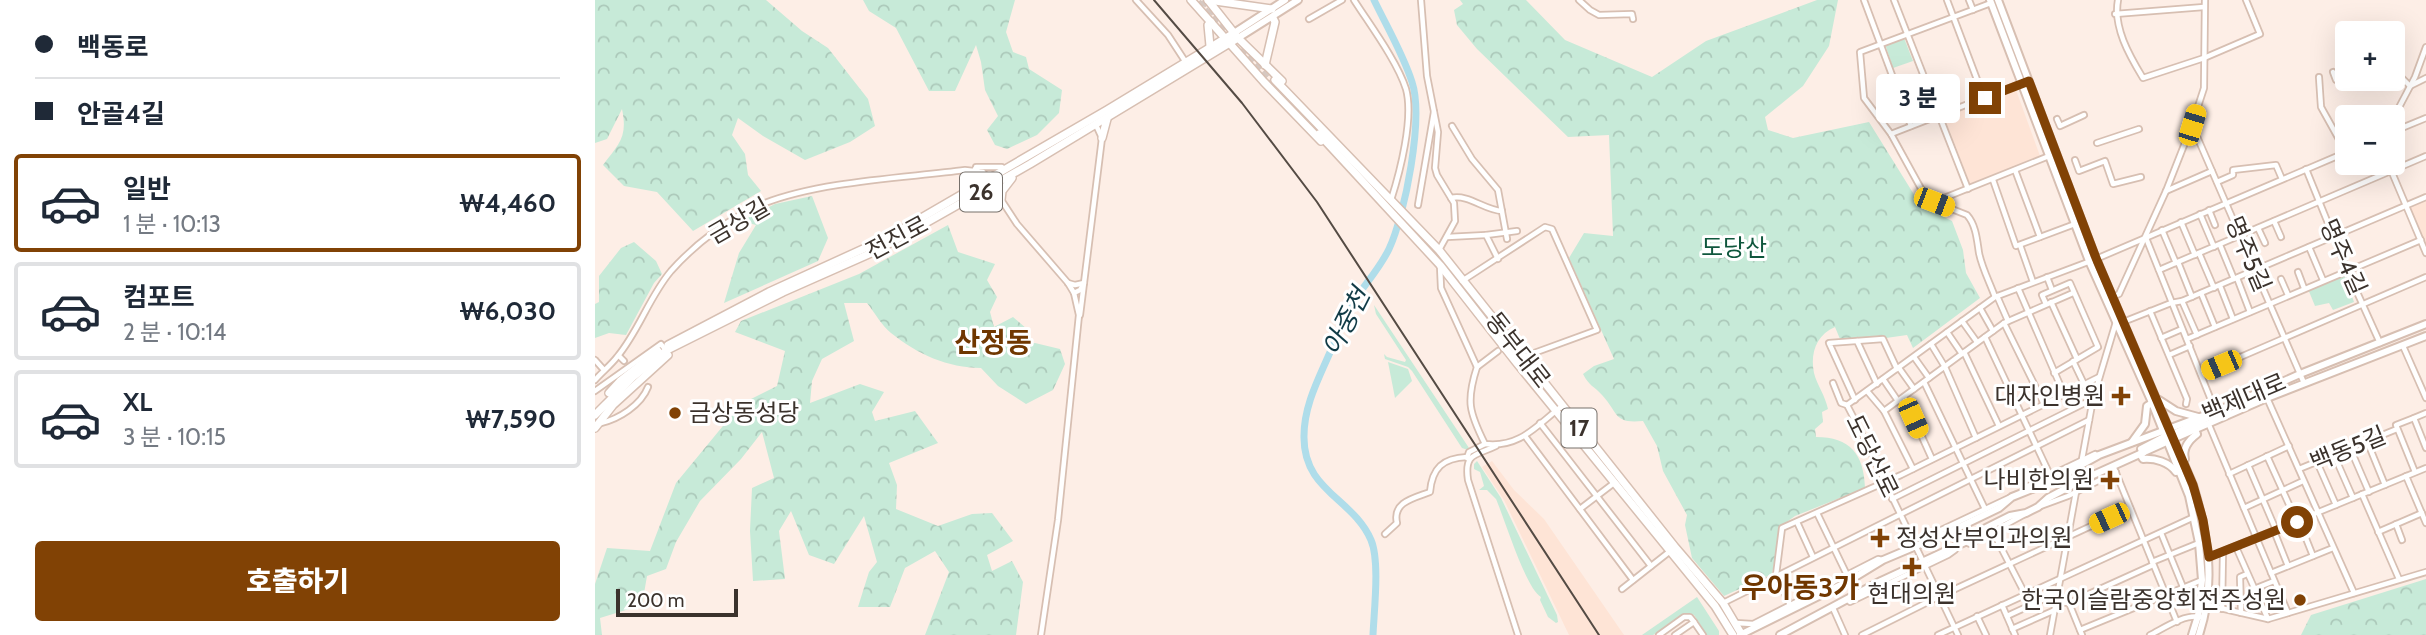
<!DOCTYPE html>
<html lang="ko">
<meta charset="utf-8">
<style>
body{margin:0;font-family:Cabin,"Noto Sans KR",sans-serif;background:#f2f2f3;color:#1f2937;height:100vh;display:flex;flex-direction:column;font-size:26px;white-space:nowrap}
*{box-sizing:border-box;margin:0}
p{font-size:23px;color:#747a83}
.icon{flex:none;width:38px;height:38px;fill:none;stroke:currentColor;stroke-width:2;stroke-linecap:round;stroke-linejoin:round}
.map{position:relative;flex:1;overflow:hidden}
.drawer{display:flex;flex-direction:column;background:#fff;width:595px}
.drawer>*{flex:none}
.top-card{display:grid;align-content:center;height:154px;padding:0 35px;background:#fff}
.controls{position:absolute;left:1740px;top:21px;display:grid;gap:14px}
.controls a{display:grid;place-items:center;width:70px;height:70px;border-radius:7px;background:#fff;box-shadow:0 7px 28px #0002;font-size:35px}
.scale{position:absolute;left:21px;bottom:18px;width:122px;box-sizing:border-box;padding-left:7px;border:4px solid #3b322c;border-top:0;font-size:19px;line-height:24px;white-space:nowrap;color:#3b322c;-webkit-text-stroke:5px #fff;paint-order:stroke}
.end{position:absolute;width:32px;height:32px;margin:-16px;border:9px solid #814205;background:#fff;box-shadow:0 0 0 4px #fff}
.from{border-radius:50%}
.bubble{position:absolute;height:49px;border-radius:7px;background:#fff;box-shadow:0 7px 28px #0002;font-size:23px;font-weight:800;line-height:49px;text-align:center}
.car{position:absolute;width:21px;height:42px;margin:-21px -10px;border-radius:9px;box-shadow:0 0 5px 2px #0007;background:linear-gradient(#f5c518 24%,#345 0 40%,#f5c518 0 76%,#345 0 86%,#f5c518 0)}
.top-card b{display:flex;align-items:center;gap:24px;height:66px;font-size:26px}
.top-card b+b{border-top:2px solid #e0e1e3}
.top-card i{width:18px;height:18px;background:#1f2937}
ul{padding:0;list-style:none}
li{display:flex;align-items:center;gap:21px;height:98px;margin:0 14px 10px;padding:0 21px;border:4px solid #e0e1e3;border-radius:7px}
li div{flex:1}
li b{display:block;font-size:26px}
li em{font-style:normal;font-weight:800}
li.current{border-color:#814205}
li>.icon{width:63px;height:63px;stroke-width:1.5}
.action{display:flex;gap:14px;margin-top:auto;padding:14px 35px}
.action a{flex:1;height:80px;border-radius:7px;background:#814205;color:#fff;font-size:28px;font-weight:800;line-height:80px;text-align:center}
main{display:flex;flex:1;min-height:0}
.map>svg:first-child{display:block}
.built{fill:#fee4d6}
.green{fill:#c7ead8}
.forest{fill:url(#forest-crowns)}
.lines{fill:none;stroke-linecap:round;stroke-linejoin:round}
.river{stroke:#afddea;stroke-width:7}
.primary-tunnel{stroke:#d6c8c1;stroke-width:7;stroke-dasharray:7 3.5;stroke-linecap:butt}
.street-casing{stroke:#d7bfb2;stroke-width:8}
.secondary-casing{stroke:#d7bfb2;stroke-width:10}
.primary-casing{stroke:#d7bfb2;stroke-width:10}
.street{stroke:#fff;stroke-width:4.5}
.secondary{stroke:#fff;stroke-width:6}
.primary{stroke:#fff;stroke-width:7}
.rail{stroke:#544b44;stroke-width:2}
.route{stroke:#814205;stroke-width:9}
.poi-dot{fill:#814205;stroke:#fff;stroke-width:2.5}
.labels{text-anchor:middle;stroke-width:6;stroke-linejoin:round;paint-order:stroke}
.shield{fill:#fff;stroke:#76706b;stroke-width:2}
.shield-label{font-size:23px;font-weight:bold;fill:#3b322c}
.street-label{font-size:24px;fill:#3b322c;stroke:#fff}
.park-label{font-size:24px;fill:#0f573d;stroke:#fff}
.poi-label{font-size:24px;fill:#3b322c;stroke:#fff;text-anchor:end}
.water-label{font-size:26px;font-style:italic;fill:#113b46;stroke:#fff}
.quarter-label{font-size:28px;font-weight:bold;fill:#703700;stroke:#fff}
</style>
<main>
<section class="drawer">
<div class="top-card">
<b><i class="from"></i>백동로</b>
<b><i></i>안골4길</b>
</div>
<ul>
<li class="current"><svg class="icon" aria-label="car" viewBox="0 0 24 24"><path d="M5 17H2v-5l4-1 3-4h7l3 4 3 1v5h-3M9 17h6M6 11h13"/><circle cx="7" cy="17" r="2"/><circle cx="17" cy="17" r="2"/></svg><div><b>일반</b><p>1 분 · 10:13</p></div><em>₩4,460</em></li>
<li><svg class="icon" aria-label="car" viewBox="0 0 24 24"><path d="M5 17H2v-5l4-1 3-4h7l3 4 3 1v5h-3M9 17h6M6 11h13"/><circle cx="7" cy="17" r="2"/><circle cx="17" cy="17" r="2"/></svg><div><b>컴포트</b><p>2 분 · 10:14</p></div><em>₩6,030</em></li>
<li><svg class="icon" aria-label="car" viewBox="0 0 24 24"><path d="M5 17H2v-5l4-1 3-4h7l3 4 3 1v5h-3M9 17h6M6 11h13"/><circle cx="7" cy="17" r="2"/><circle cx="17" cy="17" r="2"/></svg><div><b>XL</b><p>3 분 · 10:15</p></div><em>₩7,590</em></li>
</ul>
<div class="action"><a>호출하기</a></div>
</section>
<div class="map">
<svg width="1831" height="635" viewBox="0 0 1831 635">
<defs>
<pattern id="forest-crowns" width="20" height="18" patternUnits="userSpaceOnUse" patternTransform="scale(1.75)"><rect width="20" height="18" fill="#c7ead8"/><path d="M2 6a3 3 0 1 1 6 0M12 15a3 3 0 1 1 6 0" fill="none" stroke="#acc9ba"/></pattern>
</defs>
<rect width="100%" height="100%" fill="#fdeee6"/>
<g class="built">
<path d="M 1421,90 L 1445,156 L 1375,184 L 1349,117 Z"/>
<path d="M 1831,200 L 1831,243 L 1815,207 Z"/>
<path d="M 897,461 L 919,490 L 949,519 L 1029,635 L 974,635 L 909,500 L 887,467 Z"/>
</g>
<g class="green">
<path d="M 1309,38 L 1318,61 L 1298,68 L 1290,44 Z"/>
<path d="M 1749,274 L 1759,302 L 1738,310 L 1734,303 L 1720,306 L 1713,289 Z"/>
<path d="M 779,305 L 874,448 L 873,450 L 867,448 L 817,371 L 813,367 L 790,359 L 789,354 L 792,357 L 810,362 L 811,360 L 781,314 Z"/>
<path d="M 793,362 L 813,369 L 817,381 L 800,398 Z"/>
<path d="M 882,461 L 906,498 L 962,615 L 963,622 L 961,623 L 953,617 L 945,600 L 946,597 C 931,589 910,520 901,499 L 892,490 L 884,490 L 889,486 L 885,472 L 879,469 L 879,464 Z"/>
<path d="M 1102,597 L 1124,631 L 1124,635 L 1112,635 L 1099,615 L 1093,613 L 1058,635 L 1047,635 Z"/>
</g>
<g class="forest">
<path d="M 0,0 L 171,0 L 207,31 L 233,48 L 273,99 L 280,126 L 255,142 L 210,160 L 168,136 L 143,118 L 137,135 L 150,154 L 153,175 L 166,191 L 98,231 L 62,192 L 29,186 L 8,165 C 24,144 33,137 27,109 L 12,139 L 0,143 Z"/>
<path d="M 268,0 L 420,0 L 411,32 L 418,52 L 431,57 L 434,69 L 467,90 L 464,113 L 442,135 L 412,149 L 400,145 L 392,130 L 403,116 L 390,90 L 386,62 L 381,45 L 360,91 L 334,91 L 301,28 L 274,11 Z"/>
<path d="M 865,0 L 931,0 L 970,40 L 1057,77 L 1111,41 L 1222,0 L 1243,0 L 1234,46 L 1208,86 L 1170,117 L 1173,130 L 1198,138 L 1274,122 L 1323,201 L 1337,211 L 1357,221 L 1368,250 L 1371,273 L 1385,298 L 1318,348 L 1312,335 L 1291,338 L 1288,337 L 1245,339 L 1240,327 C 1221,335 1215,354 1219,373 C 1222,385 1230,395 1233,409 L 1227,412 L 1228,422 L 1220,429 L 1221,437 C 1255,437 1269,454 1270,488 L 1200,516 L 1186,526 L 1177,574 L 1129,596 L 1097,558 L 1090,525 L 1092,515 L 1068,471 L 1062,446 L 1048,421 C 1018,424 1024,413 1007,395 C 999,386 994,386 988,374 L 999,366 L 1019,359 L 974,258 L 989,233 L 1018,236 L 1014,135 L 973,137 L 882,49 L 862,25 L 859,10 L 868,4 Z"/>
<path d="M 217,196 L 233,238 L 223,261 L 129,303 L 144,253 L 161,225 L 146,221 L 180,204 Z"/>
<path d="M 353,225 L 363,252 L 400,264 L 392,280 L 402,297 L 395,312 L 399,327 L 418,317 L 432,329 L 421,346 L 440,343 L 465,349 L 470,364 L 458,390 L 431,404 L 403,386 L 386,368 C 353,368 322,354 296,333 C 287,326 280,313 272,303 L 249,303 L 259,341 L 227,359 L 217,381 L 215,403 L 265,384 L 289,392 L 277,412 L 280,421 L 320,411 L 343,443 L 294,463 L 302,485 L 301,509 L 343,526 L 377,514 L 397,513 L 418,541 L 392,555 L 397,571 L 417,561 L 428,582 L 421,635 L 330,635 L 354,572 L 340,551 L 310,568 L 295,607 L 263,607 L 274,572 L 282,562 L 269,516 L 239,564 L 214,555 L 196,511 L 184,531 L 190,579 L 158,581 L 155,531 L 157,488 L 179,478 L 167,432 L 146,459 L 105,501 L 81,542 L 71,569 L 52,576 L 47,605 L 5,618 L 7,635 L 0,635 L 0,584 L 12,548 L 55,551 L 81,483 L 146,404 L 182,386 L 190,351 L 140,332 L 146,321 L 264,274 Z"/>
<path d="M 39,242 L 61,261 L 67,274 L 59,283 L 31,335 L 14,333 L 0,338 L 0,304 L 4,302 L 4,276 L 26,248 Z"/>
<path d="M 1831,579 L 1831,635 L 1706,635 L 1716,615 Z"/>
</g>
<g class="lines">
<path class="river" d="M 778,635 C 779,611 785,561 776,540 C 758,498 708,491 709,436 C 709,405 724,378 736,350 C 743,332 751,314 761,298 C 772,282 786,266 794,249 C 810,215 829,118 817,82 C 808,54 792,27 779,0"/>
<g class="primary-tunnel">
<path d="M 608,0 L 621,15"/>
<path d="M 603,2 L 630,33"/>
<path d="M 645,50 L 677,83"/>
</g>
<g class="street-casing">
<g id="street">
<path d="M 541,0 L 573,35 L 590,61"/>
<path d="M 759,0 C 775,25 802,61 811,89 C 819,118 805,172 796,200"/>
<path d="M 826,0 L 832,76 L 843,132 L 840,168 L 842,175 L 859,203 L 860,221 L 844,250"/>
<path d="M 984,0 L 995,10 L 1004,15 L 1037,14 L 1038,19"/>
<path d="M 1269,0 L 1316,126"/>
<path d="M 1299,0 L 1373,189"/>
<path d="M 1352,0 L 1389,98"/>
<path d="M 1374,0 L 1378,10"/>
<path d="M 1523,0 C 1518,27 1534,55 1548,78 L 1609,58 L 1665,34 L 1651,0"/>
<path d="M 1396,3 L 1265,52 L 1269,98 L 1296,134 L 1329,194 L 1339,202 L 1372,215 C 1381,225 1382,240 1384,253 C 1387,268 1395,283 1400,297"/>
<path d="M 1520,14 L 1609,7"/>
<path d="M 714,19 L 747,0"/>
<path d="M 1797,68 L 1815,86 L 1831,78"/>
<path d="M 1738,72 L 1741,80 L 1754,85 L 1769,79"/>
<path d="M 1724,77 L 1726,107 L 1751,152"/>
<path d="M 1795,117 L 1800,115 L 1820,77 L 1831,47"/>
<path d="M 1462,119 L 1465,126 L 1489,115"/>
<path d="M 1597,125 L 1709,383"/>
<path d="M 857,126 L 877,159 L 903,190 L 912,239"/>
<path d="M 1797,132 L 1831,118"/>
<path d="M 1296,134 L 1427,83"/>
<path d="M 1502,143 L 1544,129"/>
<path d="M 1480,160 L 1484,171 L 1510,161 L 1518,184 L 1546,177"/>
<path d="M 1793,163 L 1831,253"/>
<path d="M 381,169 L 381,167 L 407,167 L 409,169"/>
<path d="M 1711,169 L 1752,270 L 1785,343"/>
<path d="M 1420,170 L 1445,237"/>
<path d="M 1398,180 L 1421,246 L 1480,224"/>
<path d="M 1622,182 L 1638,175 L 1638,170 L 1681,165 L 1687,179"/>
<path d="M 1571,191 L 1617,171"/>
<path d="M 380,196 L 382,199 L 393,195 L 406,200"/>
<path d="M 856,198 C 874,194 889,210 907,211"/>
<path d="M 1339,202 L 1454,156"/>
<path d="M 823,205 L 839,112"/>
<path d="M 1614,210 L 1620,225"/>
<path d="M 1605,214 L 1619,247"/>
<path d="M 1679,221 L 1686,237"/>
<path d="M 1586,222 L 1600,255"/>
<path d="M 1663,228 L 1670,243"/>
<path d="M 1567,230 L 1581,263"/>
<path d="M 852,237 L 891,235"/>
<path d="M 1551,238 L 1620,410"/>
<path d="M 1425,245 L 1438,282"/>
<path d="M 1625,245 L 1639,279"/>
<path d="M 1714,247 L 1728,280"/>
<path d="M 1604,253 L 1619,288"/>
<path d="M 903,259 L 891,235 L 922,231"/>
<path d="M 1583,262 L 1597,297"/>
<path d="M 845,266 L 846,288 L 882,367 C 871,401 874,412 890,444 C 925,448 941,426 967,406"/>
<path d="M 1564,270 L 1831,156"/>
<path d="M 1703,272 L 1709,288"/>
<path d="M 1452,277 L 1457,290"/>
<path d="M 1642,278 L 1655,312"/>
<path d="M 1686,279 L 1693,295"/>
<path d="M 867,281 L 950,227 L 957,229 L 1002,330 L 928,357"/>
<path d="M 473,283 L 480,285 L 489,283 L 485,315"/>
<path d="M 1625,286 L 1638,319"/>
<path d="M 1423,288 L 1469,394"/>
<path d="M 1606,293 L 1620,327"/>
<path d="M 1402,296 L 1413,321"/>
<path d="M 1518,297 L 1524,294 L 1571,191 L 1597,125 L 1609,88 L 1610,0"/>
<path d="M 1587,301 L 1602,335"/>
<path d="M 1456,302 L 1482,359"/>
<path d="M 1451,304 L 1447,295 L 1475,283 L 1503,347 L 1459,373"/>
<path d="M 1385,308 L 1398,331"/>
<path d="M 1555,311 L 1592,399 L 1591,404"/>
<path d="M 1367,321 L 1382,342"/>
<path d="M 1528,322 L 1576,303 L 1587,301 L 1831,197"/>
<path d="M 1409,323 L 1449,404"/>
<path d="M 1352,332 L 1367,354"/>
<path d="M 1390,337 L 1455,475"/>
<path d="M 1566,338 L 1587,329"/>
<path d="M 1592,339 L 1826,240"/>
<path d="M 1262,341 L 1282,384"/>
<path d="M 1336,344 L 1350,367 L 1381,438"/>
<path d="M 1808,346 L 1831,398"/>
<path d="M 1369,352 L 1404,426"/>
<path d="M 1574,355 L 1595,346"/>
<path d="M 24,356 L 29,361"/>
<path d="M 1319,357 L 1334,378"/>
<path d="M 0,360 L 9,370"/>
<path d="M 1478,361 L 1489,384"/>
<path d="M 882,367 L 903,351"/>
<path d="M 1304,368 L 1319,389"/>
<path d="M 1606,374 L 1831,277"/>
<path d="M 1288,379 L 1303,401"/>
<path d="M 0,380 C 7,372 16,365 22,357 C 44,331 54,297 76,271 C 100,244 136,216 170,203 C 227,181 309,178 370,170 L 388,172 L 422,224 L 473,283 L 479,293"/>
<path d="M 1329,382 L 1390,509"/>
<path d="M 1238,383 L 1246,403 L 1252,405 L 1268,436 L 1363,635"/>
<path d="M 0,391 L 66,344 L 69,348"/>
<path d="M 1272,391 L 1289,411 L 1318,469"/>
<path d="M 1309,397 L 1337,459"/>
<path d="M 1672,398 L 1759,593"/>
<path d="M 1260,400 L 1234,343 L 1288,339 L 1302,369"/>
<path d="M 1252,405 L 1400,297 L 1501,259 L 1752,152"/>
<path d="M 1289,411 L 1409,323 L 1478,293"/>
<path d="M 1831,413 L 1819,418 L 1831,448"/>
<path d="M 1819,418 L 1801,425 L 1820,472"/>
<path d="M 6,423 C 24,419 46,405 53,387"/>
<path d="M 945,423 L 1056,566"/>
<path d="M 1614,425 L 1693,613"/>
<path d="M 930,436 L 1038,580"/>
<path d="M 1772,441 L 1790,485"/>
<path d="M 901,446 C 881,456 869,452 873,480 L 923,635"/>
<path d="M 1755,448 L 1774,492"/>
<path d="M 1739,455 L 1758,498"/>
<path d="M 1672,456 L 1702,522"/>
<path d="M 872,458 L 874,452 L 890,444"/>
<path d="M 1487,459 L 1498,399 L 1521,322"/>
<path d="M 1722,462 L 1741,505"/>
<path d="M 1653,465 L 1681,530"/>
<path d="M 1519,468 L 1582,622"/>
<path d="M 1704,469 L 1802,429"/>
<path d="M 1634,474 L 1694,446"/>
<path d="M 1811,476 L 1831,523"/>
<path d="M 1426,493 L 1431,487 L 1500,454"/>
<path d="M 1767,494 L 1804,579"/>
<path d="M 1297,499 L 1498,399"/>
<path d="M 1443,507 L 1473,496 L 1521,472"/>
<path d="M 1649,508 L 1708,481"/>
<path d="M 985,509 L 1019,483"/>
<path d="M 1222,513 L 1252,575"/>
<path d="M 1704,521 L 1718,556"/>
<path d="M 1202,522 L 1218,557"/>
<path d="M 1801,524 L 1807,540"/>
<path d="M 1679,531 L 1693,566"/>
<path d="M 1398,532 L 1430,594"/>
<path d="M 1783,532 L 1827,513"/>
<path d="M 1566,533 L 1588,587"/>
<path d="M 790,534 L 802,523 C 797,502 819,498 835,492 C 837,468 848,458 872,457"/>
<path d="M 1345,535 L 1346,530 L 1416,497"/>
<path d="M 1370,542 L 1375,544 L 1430,514"/>
<path d="M 1641,547 L 1673,619"/>
<path d="M 1614,557 L 1831,468"/>
<path d="M 1557,562 L 1604,543"/>
<path d="M 1676,573 L 1738,548"/>
<path d="M 1027,589 L 1074,552"/>
<path d="M 1659,589 L 1679,581"/>
<path d="M 1253,600 L 1255,602 L 1353,555 L 1360,550 L 1360,547"/>
<path d="M 1461,602 L 1474,603 L 1487,635"/>
<path d="M 1128,603 L 1494,420"/>
<path d="M 1474,603 L 1558,565"/>
<path d="M 1195,605 L 1181,575 L 1187,528 L 1306,475 L 1504,377"/>
<path d="M 1407,605 L 1420,635"/>
<path d="M 1612,605 L 1673,619 L 1831,572"/>
<path d="M 1238,608 L 1250,635"/>
<path d="M 1627,609 L 1628,552"/>
<path d="M 1646,613 L 1645,577 L 1652,574"/>
<path d="M 1382,616 L 1391,635"/>
<path d="M 1412,616 L 1464,592"/>
<path d="M 1141,623 L 1158,624 L 1233,586 L 1240,581 L 1283,559 L 1287,560"/>
<path d="M 1417,629 L 1460,610"/>
<path d="M 1485,630 L 1607,580"/>
<path d="M 446,635 L 463,520 L 484,315 L 479,293 L 485,290 L 489,283 L 507,138 L 501,125"/>
<path d="M 1064,635 L 1089,617 L 1095,617 L 1099,622"/>
<path d="M 1080,635 L 1099,622 L 1108,635"/>
<path d="M 1267,635 L 1345,596 L 1535,508"/>
<path d="M 1343,635 L 1599,517"/>
<path d="M 1455,635 L 1481,492"/>
<path d="M 1555,635 C 1569,628 1589,614 1605,617"/>
</g>
</g>
<g class="secondary-casing">
<g id="secondary">
<path d="M 1395,0 L 1494,261 L 1555,398 L 1594,496 L 1604,543 L 1607,580 L 1603,616 L 1597,635"/>
<path d="M 1403,0 L 1501,259 L 1598,485 C 1613,535 1621,584 1604,635"/>
<path d="M 639,33 L 690,0"/>
<path d="M 643,38 L 703,0"/>
<path d="M 1562,402 L 1564,400 L 1581,411 L 1603,417"/>
<path d="M 1574,438 L 1576,435 L 1629,410"/>
<path d="M 1537,442 L 1550,424 L 1552,406 L 1557,403"/>
<path d="M 1548,453 L 1546,449 L 1571,436"/>
<path d="M 1545,454 L 1548,459 C 1560,458 1574,462 1581,472 L 1584,471"/>
<path d="M 1590,459 C 1587,448 1594,440 1602,434 L 1600,430"/>
<path d="M 1145,635 L 1252,582 L 1288,560 L 1352,533 L 1404,508 L 1417,497 L 1457,481 L 1504,455 L 1629,408 L 1705,374 L 1831,324"/>
<path d="M 1185,635 L 1286,581 L 1370,542 L 1377,535 L 1415,516 L 1431,513 L 1443,507 L 1453,498 L 1487,480 L 1578,439 L 1672,398 L 1831,336"/>
</g>
</g>
<g class="primary-casing">
<g id="primary">
<path d="M 596,0 L 669,82 L 726,141"/>
<path d="M 613,0 L 643,38 L 687,81"/>
<path d="M 613,0 L 677,9"/>
<path d="M 615,46 L 613,25 L 616,22"/>
<path d="M 670,65 L 680,22 L 678,18"/>
<path d="M 680,80 L 844,250 L 1080,547 L 1128,603 L 1147,635"/>
<path d="M 724,134 L 845,265 L 921,362 L 1120,606 L 1138,635"/>
<path d="M 507,138 L 512,119"/>
<path d="M 378,185 L 380,180 L 381,170"/>
<path d="M 406,200 L 407,191 L 417,178"/>
<path d="M 73,345 L 174,292 L 290,239 L 512,110 L 639,33"/>
<path d="M 14,393 L 25,381 L 63,351"/>
<path d="M 0,415 L 38,377 L 72,350 L 188,292 L 283,250 L 435,164 L 643,38"/>
<path d="M 0,428 L 18,405 L 73,355"/>
</g>
</g>
<use href="#street" class="street"/>
<use href="#secondary" class="secondary"/>
<use href="#primary" class="primary"/>
<path class="rail" d="M 559,0 L 647,103 L 722,202 L 1004,635"/>
</g>
<g class="lines">
<path class="route" d="M 1390,98 L 1434,81 L 1501,258 L 1598,485 L 1608,520 L 1614,557 L 1702,522"/>
</g>
<g class="poi-dot">
<path d="M1522.5 385.5h7v7h7v7h-7v7h-7v-7h-7v-7h7z"/>
<circle cx="80" cy="413" r="7"/>
<path d="M1511.5 469.5h7v7h7v7h-7v7h-7v-7h-7v-7h7z"/>
<path d="M1281.5 527.5h7v7h7v7h-7v7h-7v-7h-7v-7h7z"/>
<path d="M1313.5 556.5h7v7h7v7h-7v7h-7v-7h-7v-7h7z"/>
<circle cx="1705" cy="600" r="7"/>
</g>
<g class="labels">
<g class="shield">
<rect x="365" y="172.5" width="42" height="39" rx="5"/>
<rect x="966.5" y="408.5" width="35" height="39" rx="5"/>
</g>
<g class="shield-label">
<text x="386" y="200">26</text>
<text x="984" y="436">17</text>
</g>
<g class="street-label">
<text transform="translate(144 221) rotate(-30)" y="8">금상길</text>
<text transform="translate(302 238) rotate(-28)" y="8">전진로</text>
<text transform="translate(1653 254) rotate(67)" y="8">명주5길</text>
<text transform="translate(1748 257) rotate(66)" y="8">명주4길</text>
<text transform="translate(923 350) rotate(52)" y="8">동부대로</text>
<text transform="translate(1649 398) rotate(-23)" y="8">백제대로</text>
<text transform="translate(1753 449) rotate(-22)" y="8">백동5길</text>
<text transform="translate(1277 456) rotate(64)" y="8">도당산로</text>
</g>
<g class="park-label">
<text x="1139" y="256">도당산</text>
</g>
<g class="poi-label">
<text x="1510" y="404">대자인병원</text>
<text x="94" y="421" text-anchor="start">금상동성당</text>
<text x="1499" y="488">나비한의원</text>
<text x="1301" y="546" text-anchor="start">정성산부인과의원</text>
<text x="1317" y="602" text-anchor="middle">현대의원</text>
<text x="1691" y="608">한국이슬람중앙회전주성원</text>
</g>
<g class="water-label">
<text transform="translate(751 322) rotate(-63)" y="9">아중천</text>
</g>
<g class="quarter-label">
<text x="398" y="352">산정동</text>
<text x="1205" y="597">우아동3가</text>
</g>
</g>
</svg>
<div class="controls">
<a>+</a>
<a>−</a>
</div>
<div class="scale">200 m</div>
<i class="end from" style="left:1702px;top:522px"></i>
<i class="end" style="left:1390px;top:98px"></i>
<div class="bubble" style="left:1281px;top:74px;width:84px">3 분</div>
<i class="car" style="left:1597px;top:125px;rotate:17deg"></i>
<i class="car" style="left:1339px;top:202px;rotate:111deg"></i>
<i class="car" style="left:1626px;top:365px;rotate:247deg"></i>
<i class="car" style="left:1318px;top:418px;rotate:156deg"></i>
<i class="car" style="left:1514px;top:518px;rotate:245deg"></i>
</div>
</main>
